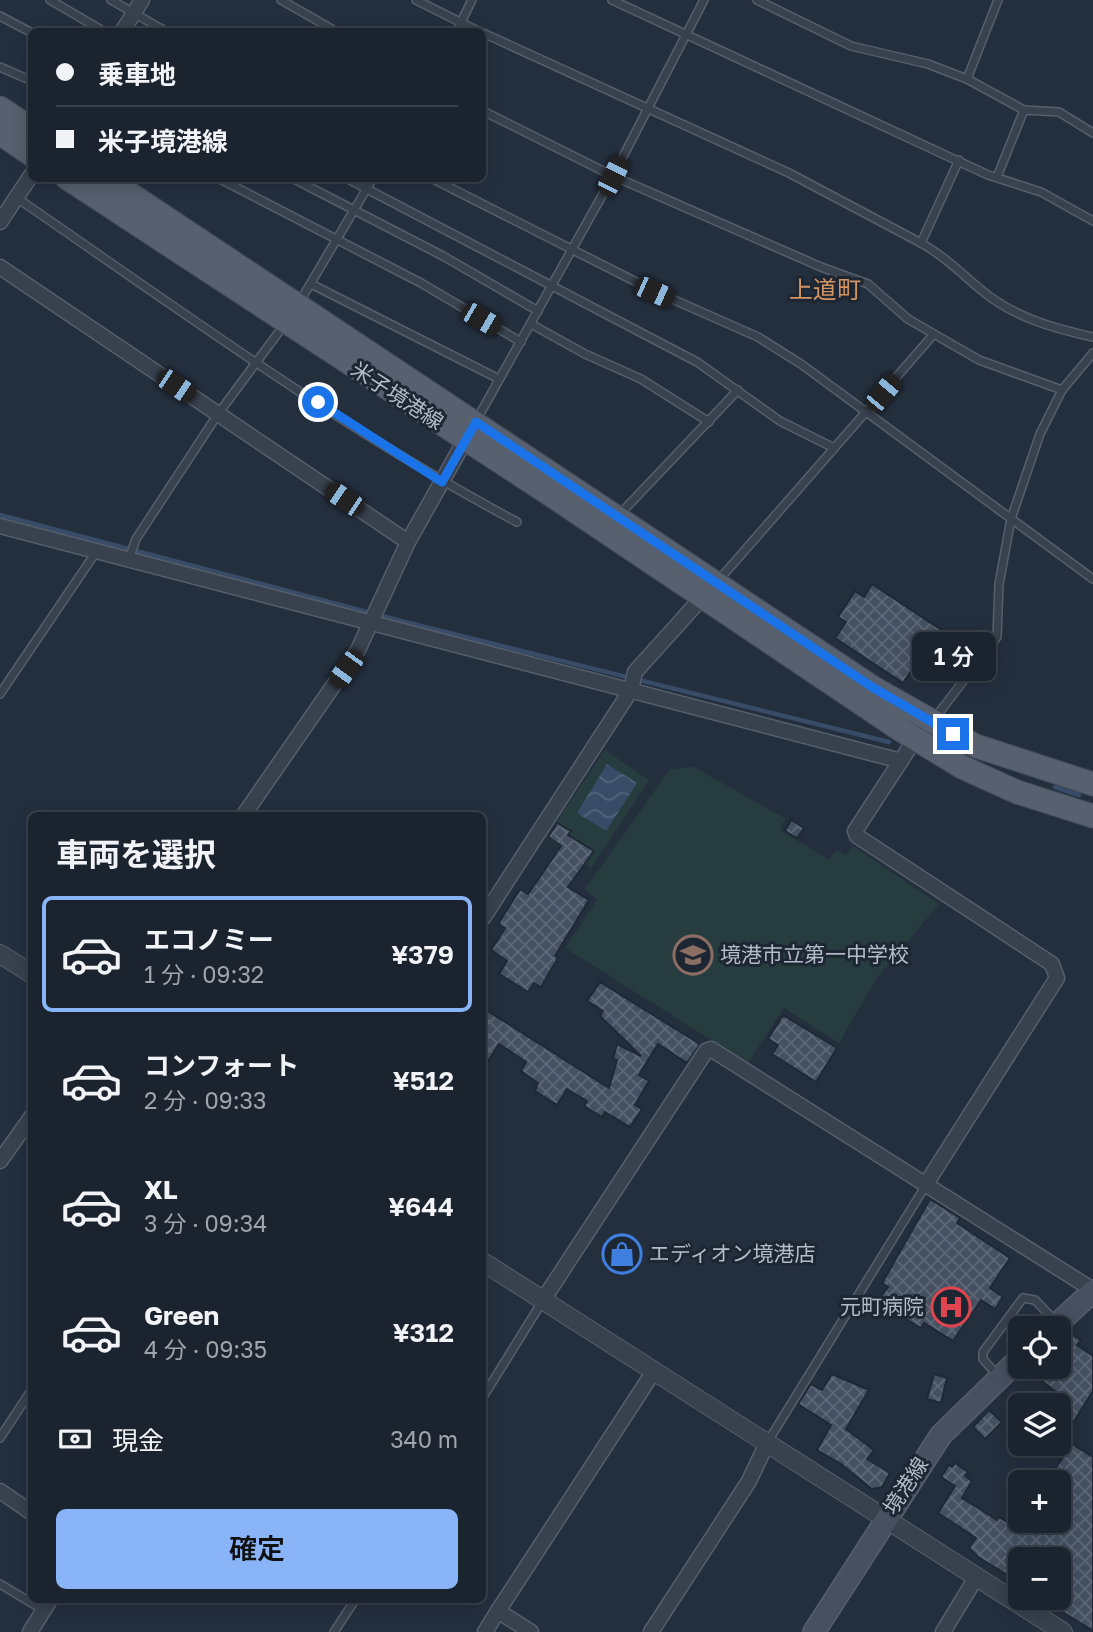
<!DOCTYPE html>
<html lang="ja">
<meta charset="utf-8">
<style>
body{margin:0;font-family:"Golos Text","Noto Sans JP",sans-serif;background:#242b36;color:#f1f3f6;height:100vh;display:flex;flex-direction:column;font-size:26px;white-space:nowrap}
*{box-sizing:border-box;margin:0}
p{font-size:23px;color:#a0a4aa}
.icon{flex:none;width:38px;height:38px;fill:none;stroke:currentColor;stroke-width:2;stroke-linecap:round;stroke-linejoin:round}
.map{position:relative;flex:1;overflow:hidden}
.details{position:absolute;left:28px;top:812px;width:458px;height:791px;display:flex;flex-direction:column;background:#1b232e;border-radius:10px;box-shadow:0 4px 18px #0003,0 0 0 2px #39404a}
.details>*{flex:none}
.guide{position:absolute;left:28px;top:28px;width:458px;height:154px;border-radius:10px;box-shadow:0 4px 18px #0003,0 0 0 2px #39404a;display:grid;align-content:center;height:154px;padding:0 28px;background:#1b232e}
.tools{position:absolute;left:1008px;top:1316px;display:grid;gap:14px}
.tools a{display:grid;place-items:center;width:63px;height:63px;border-radius:10px;background:#1b232e;box-shadow:0 4px 18px #0003,0 0 0 2px #39404a;font-size:35px}
.end{position:absolute;width:32px;height:32px;margin:-16px;border:9px solid #1a73e8;background:#fff;box-shadow:0 0 0 4px #fff}
.from{border-radius:50%}
.bubble{position:absolute;height:49px;border-radius:10px;background:#1b232e;box-shadow:0 4px 18px #0003,0 0 0 2px #39404a;font-size:23px;font-weight:600;line-height:49px;text-align:center}
.car{position:absolute;width:21px;height:42px;margin:-21px -10px;border-radius:9px;box-shadow:0 0 5px 2px #0007;background:linear-gradient(#222 24%,#8ab4d8 0 40%,#222 0 76%,#8ab4d8 0 86%,#222 0)}
.guide b{display:flex;align-items:center;gap:24px;height:66px;font-size:26px}
.guide b+b{border-top:2px solid #39404a}
.guide i{width:18px;height:18px;background:#f1f3f6}
ul{padding:0;list-style:none}
li{display:flex;align-items:center;gap:21px;height:116px;margin:0 14px 10px;padding:0 14px;border:4px solid transparent;border-radius:10px}
li div{flex:1}
li b{display:block;font-size:26px}
li em{font-style:normal;font-weight:600}
li.current{border-color:#8ab4f8}
li>.icon{width:63px;height:63px;stroke-width:1.5}
h2{padding:0 28px;font-size:32px;line-height:84px}
.pay{display:flex;align-items:center;gap:18px;height:77px;padding:0 28px;font-size:26px}
.pay p{margin-inline-start:auto}
.action{display:flex;gap:14px;margin-top:auto;padding:14px 28px}
.action a{flex:1;height:80px;border-radius:10px;background:#8ab4f8;color:#111;font-size:28px;font-weight:600;line-height:80px;text-align:center}
.map>svg:first-child{display:block}
.pitch{fill:#263c3f}
.water{fill:url(#water-waves)}
.lines{fill:none;stroke-linecap:round;stroke-linejoin:round}
.stream{stroke:#394c67;stroke-width:4.5}
.building{fill:url(#building-cross-hatch);stroke:#1f2835;stroke-width:2}
.service-casing{stroke:#565f6c;stroke-width:10}
.minor-casing{stroke:#565f6c;stroke-width:17}
.tertiary-casing{stroke:#565f6c;stroke-width:20}
.secondary-casing{stroke:#565f6c;stroke-width:24}
.primary-casing{stroke:#414a57;stroke-width:25}
.service{stroke:#38414e;stroke-width:7}
.minor{stroke:#38414e;stroke-width:14}
.tertiary{stroke:#38414e;stroke-width:18}
.secondary{stroke:#465061;stroke-width:21}
.primary{stroke:#56606e;stroke-width:23}
.route{stroke:#1a73e8;stroke-width:9}
.labels{text-anchor:middle;stroke-width:6;stroke-linejoin:round;paint-order:stroke}
.street-label{font-size:21px;fill:#b4bcc9;stroke:#1d2633}
.poi-label{font-size:21px;fill:#b4bcc9;stroke:#1d2633;text-anchor:start}
.quarter-label{font-size:24px;fill:#d59563;stroke:#1d2633}
</style>
<div class="map">
<svg width="1093" height="1632" viewBox="0 0 1093 1632">
<defs>
<pattern id="water-waves" width="16" height="10" patternUnits="userSpaceOnUse" patternTransform="scale(1.75)"><rect width="16" height="10" fill="#394c67"/><path d="M0 5q4-4 8 0t8 0" fill="none" stroke="#53647b"/></pattern>
<pattern id="building-cross-hatch" width="8" height="8" patternUnits="userSpaceOnUse" patternTransform="scale(1.75)"><rect width="8" height="8" fill="#455162"/><path d="M0 0l8 8M0 8l8-8" fill="none" stroke="#5d6877"/></pattern>
</defs>
<rect width="100%" height="100%" fill="#242f3e"/>
<g class="pitch">
<path d="M 605,750 L 649,780 L 591,868 L 545,838 Z"/>
<path d="M 694,767 L 786,819 L 780,830 L 829,860 L 836,850 L 846,855 L 853,846 L 939,904 L 876,979 L 839,1043 L 784,1008 L 748,1063 L 565,948 L 597,900 L 585,889 L 670,769 Z"/>
</g>
<path class="water" d="M 607,764 L 637,783 L 606,831 L 577,813 Z"/>
<g class="lines">
<g class="stream">
<path d="M 0,515 L 405,622 L 889,742"/>
<path d="M 1055,787 L 1079,795"/>
</g>
</g>
<g class="building">
<path d="M 872,584 L 946,633 L 918,676 L 911,671 L 903,683 L 835,638 L 846,622 L 838,617 L 855,591 L 864,597 Z"/>
<path d="M 791,820 L 804,828 L 797,838 L 785,831 Z"/>
<path d="M 557,823 L 571,831 L 568,835 L 594,851 L 568,887 L 589,900 L 555,956 L 558,958 L 541,987 L 534,983 L 528,992 L 499,974 L 507,961 L 491,950 L 505,928 L 498,924 L 520,889 L 528,894 L 561,846 L 548,837 Z"/>
<path d="M 600,982 L 700,1044 L 687,1063 L 658,1044 L 639,1075 L 649,1081 L 635,1105 L 642,1109 L 630,1127 L 605,1112 L 602,1117 L 584,1106 L 587,1101 L 567,1089 L 557,1105 L 535,1091 L 538,1083 L 521,1071 L 526,1062 L 499,1044 L 483,1069 L 483,1008 L 609,1088 L 617,1060 L 613,1059 L 617,1044 L 641,1056 L 600,1016 L 603,1011 L 587,1001 Z"/>
<path d="M 783,1015 L 837,1048 L 816,1082 L 772,1054 L 778,1045 L 768,1039 Z"/>
<path d="M 930,1199 L 960,1218 L 957,1223 L 1010,1258 L 990,1288 L 1003,1297 L 995,1309 L 981,1300 L 953,1341 L 924,1323 L 921,1328 L 891,1310 L 894,1305 L 881,1296 L 888,1287 L 882,1283 Z"/>
<path d="M 1070,1333 L 1081,1340 L 1077,1345 L 1093,1356 L 1093,1391 L 1069,1429 L 1059,1423 L 1059,1405 L 1052,1405 L 1059,1394 L 1038,1378 L 1047,1367 L 1059,1367 L 1059,1342 Z"/>
<path d="M 832,1374 L 869,1390 L 846,1429 L 874,1450 L 867,1459 L 890,1473 L 882,1487 L 872,1489 L 841,1464 L 817,1450 L 831,1425 L 798,1404 L 811,1384 L 822,1390 Z"/>
<path d="M 934,1374 L 947,1378 L 941,1403 L 927,1399 Z"/>
<path d="M 989,1410 L 1002,1422 L 985,1439 L 973,1427 Z"/>
<path d="M 1072,1444 L 1093,1457 L 1093,1631 L 1061,1611 L 1067,1603 L 1059,1598 L 1059,1559 L 1020,1559 L 1020,1583 L 978,1557 L 969,1548 L 976,1538 L 938,1513 L 955,1486 L 941,1477 L 949,1465 L 952,1467 L 955,1463 L 968,1472 L 965,1476 L 972,1481 L 962,1498 L 997,1520 L 999,1517 L 1026,1534 L 1034,1521 L 1059,1521 L 1060,1477 L 1053,1472 Z"/>
</g>
<g class="lines">
<g class="service-casing">
<g id="service">
<path d="M 50,0 L 105,32"/>
<path d="M 111,0 L 167,32"/>
<path d="M 281,0 L 337,32"/>
<path d="M 416,0 L 480,32"/>
<path d="M 612,0 L 988,175 L 1041,192 L 1093,221"/>
<path d="M 757,0 L 851,46 L 928,64 L 967,79 L 1024,110 L 1059,112 L 1093,133"/>
<path d="M 0,16 L 32,33"/>
<path d="M 456,32 L 472,0"/>
<path d="M 483,33 L 789,173 L 921,243"/>
<path d="M 0,67 L 32,81"/>
<path d="M 967,79 L 998,0"/>
<path d="M 483,111 L 613,176 L 821,267 L 868,284 L 908,319 L 934,334"/>
<path d="M 959,160 L 921,243 C 944,256 960,272 980,289 C 1013,317 1052,328 1093,337"/>
<path d="M 997,177 L 1024,110"/>
<path d="M 218,178 L 421,283 L 521,342"/>
<path d="M 292,178 L 443,256 L 538,311"/>
<path d="M 346,178 L 697,362 L 780,421 L 834,448"/>
<path d="M 431,178 L 654,291 L 758,337 L 801,364 L 1093,579"/>
<path d="M 17,198 C 180,310 342,429 517,522"/>
<path d="M 311,284 L 499,379"/>
<path d="M 299,303 L 373,178"/>
<path d="M 531,324 L 585,354 L 641,379 L 709,422"/>
<path d="M 476,421 L 613,176 L 704,0"/>
<path d="M 620,514 L 738,390"/>
<path d="M 129,559 L 136,539 L 218,414 L 284,325"/>
<path d="M 718,581 L 934,334 L 979,360 L 1062,390 L 1093,353"/>
<path d="M 0,694 L 96,552"/>
<path d="M 935,718 L 997,637 L 999,584 L 1011,519 L 1040,434 L 1062,390"/>
<path d="M 999,1377 L 983,1359 L 983,1352 L 1023,1298 L 1035,1300 L 1057,1323"/>
<path d="M 483,1397 L 542,1302"/>
<path d="M 0,1438 L 32,1389"/>
<path d="M 767,1443 L 926,1185"/>
<path d="M 0,1584 L 43,1610"/>
<path d="M 334,1632 L 355,1600"/>
</g>
</g>
<g class="minor-casing">
<g id="minor">
<path d="M 122,32 L 142,0"/>
<path d="M 0,222 L 32,174"/>
<path d="M 0,267 L 408,542"/>
<path d="M 0,526 L 901,761"/>
<path d="M 915,739 L 855,831 L 857,836 L 1052,964 L 1057,978 L 926,1184"/>
<path d="M 243,816 L 358,650 L 408,542 L 468,435"/>
<path d="M 483,918 L 631,690 L 635,672 L 708,591"/>
<path d="M 0,1161 L 32,1116"/>
<path d="M 543,1300 L 706,1051 L 711,1049 L 1093,1290"/>
<path d="M 0,1491 L 32,1513"/>
<path d="M 30,1632 L 50,1600"/>
<path d="M 485,1632 L 498,1611"/>
<path d="M 531,1632 L 498,1611 L 654,1371"/>
<path d="M 651,1632 L 749,1481 L 767,1443"/>
<path d="M 943,1632 L 977,1576"/>
</g>
</g>
<g class="tertiary-casing">
<g id="tertiary">
<path d="M 0,954 L 32,974"/>
<path d="M 483,1262 L 1063,1632"/>
</g>
</g>
<g class="secondary-casing">
<g id="secondary">
<path d="M 1053,1328 L 1093,1291"/>
<path d="M 814,1632 L 941,1435 L 1020,1358"/>
</g>
</g>
<g class="primary-casing">
<g id="primary">
<path d="M 0,108 L 32,129"/>
<path d="M 0,133 L 32,155"/>
<path d="M 67,178 L 554,497 L 901,730 L 962,767 L 1017,792 L 1093,816"/>
<path d="M 106,178 L 872,687 L 976,746 L 1093,784"/>
</g>
</g>
<use href="#service" class="service"/>
<use href="#minor" class="minor"/>
<use href="#tertiary" class="tertiary"/>
<use href="#secondary" class="secondary"/>
<use href="#primary" class="primary"/>
</g>
<g class="lines">
<path class="route" d="M 318,402 L 442,482 L 476,422 L 872,687 L 953,734"/>
</g>
<defs>
<g id="school-ring" transform="scale(2.0125)"><circle r="9.5" fill="#1d2633" stroke="#8d6e63" stroke-width="1.5"/><path d="M0-5L7-2L0 1L-7-2ZM-4 1L0 2.5L4 1V4Q0 6-4 4Z" fill="#8d6e63"/></g>
<g id="shop-ring" transform="scale(2.0125)"><circle r="9.5" fill="#1d2633" stroke="#3f7fe0" stroke-width="1.5"/><path d="M-5-2.5h2.3a2.7 3.5 0 0 1 5.4 0H5L5.5 6h-11ZM-1.5-2.5h3a1.5 2.3 0 0 0-3 0Z" fill="#3f7fe0"/></g>
<g id="hospital-ring" transform="scale(2.0125)"><circle r="9.5" fill="#1d2633" stroke="#e0444e" stroke-width="1.5"/><path d="M-5-5h3v3.5h4V-5h3V5h-3V1.5h-4V5h-3Z" fill="#e0444e"/></g>
</defs>
<g fill-rule="evenodd">
<use href="#school-ring" x="693" y="955"/>
<use href="#shop-ring" x="622" y="1254"/>
<use href="#hospital-ring" x="951" y="1307"/>
</g>
<g class="labels">
<g class="street-label">
<text transform="translate(397 396) rotate(33)" y="7">米子境港線</text>
<text transform="translate(906 1486) rotate(-57)" y="7">境港線</text>
</g>
<g class="poi-label">
<text x="720" y="962">境港市立第一中学校</text>
<text x="649" y="1261">エディオン境港店</text>
<text x="924" y="1314" text-anchor="end">元町病院</text>
</g>
<g class="quarter-label">
<text x="825" y="298">上道町</text>
</g>
</g>
</svg>
<div class="tools">
<a><svg class="icon" aria-label="locate" viewBox="0 0 24 24"><circle cx="12" cy="12" r="6"/><path d="M12 2v4M12 18v4M2 12h4M18 12h4"/></svg></a>
<a><svg class="icon" aria-label="layers" viewBox="0 0 24 24"><path d="M12 4l9 5-9 5-9-5zM3 14l9 5 9-5"/></svg></a>
<a>+</a>
<a>−</a>
</div>
<i class="end from" style="left:318px;top:402px"></i>
<i class="end" style="left:953px;top:734px"></i>
<div class="bubble" style="left:912px;top:632px;width:84px">1 分</div>
<i class="car" style="left:613px;top:176px;rotate:27deg"></i>
<i class="car" style="left:654px;top:292px;rotate:114deg"></i>
<i class="car" style="left:481px;top:319px;rotate:120deg"></i>
<i class="car" style="left:176px;top:386px;rotate:124deg"></i>
<i class="car" style="left:883px;top:393px;rotate:40deg"></i>
<i class="car" style="left:344px;top:499px;rotate:304deg"></i>
<i class="car" style="left:346px;top:669px;rotate:216deg"></i>
<div class="guide">
<b><i class="from"></i>乗車地</b>
<b><i></i>米子境港線</b>
</div>
<section class="details">
<h2>車両を選択</h2>
<ul>
<li class="current"><svg class="icon" aria-label="car" viewBox="0 0 24 24"><path d="M5 17H2v-5l4-1 3-4h7l3 4 3 1v5h-3M9 17h6M6 11h13"/><circle cx="7" cy="17" r="2"/><circle cx="17" cy="17" r="2"/></svg><div><b>エコノミー</b><p>1 分 · 09:32</p></div><em>¥379</em></li>
<li><svg class="icon" aria-label="car" viewBox="0 0 24 24"><path d="M5 17H2v-5l4-1 3-4h7l3 4 3 1v5h-3M9 17h6M6 11h13"/><circle cx="7" cy="17" r="2"/><circle cx="17" cy="17" r="2"/></svg><div><b>コンフォート</b><p>2 分 · 09:33</p></div><em>¥512</em></li>
<li><svg class="icon" aria-label="car" viewBox="0 0 24 24"><path d="M5 17H2v-5l4-1 3-4h7l3 4 3 1v5h-3M9 17h6M6 11h13"/><circle cx="7" cy="17" r="2"/><circle cx="17" cy="17" r="2"/></svg><div><b>XL</b><p>3 分 · 09:34</p></div><em>¥644</em></li>
<li><svg class="icon" aria-label="car" viewBox="0 0 24 24"><path d="M5 17H2v-5l4-1 3-4h7l3 4 3 1v5h-3M9 17h6M6 11h13"/><circle cx="7" cy="17" r="2"/><circle cx="17" cy="17" r="2"/></svg><div><b>Green</b><p>4 分 · 09:35</p></div><em>¥312</em></li>
</ul>
<div class="pay"><svg class="icon" aria-label="cash" viewBox="0 0 24 24"><path d="M3 7h18v10H3z"/><circle cx="12" cy="12" r="2"/></svg>現金<p>340 m</p></div>
<div class="action"><a>確定</a></div>
</section>
</div>
